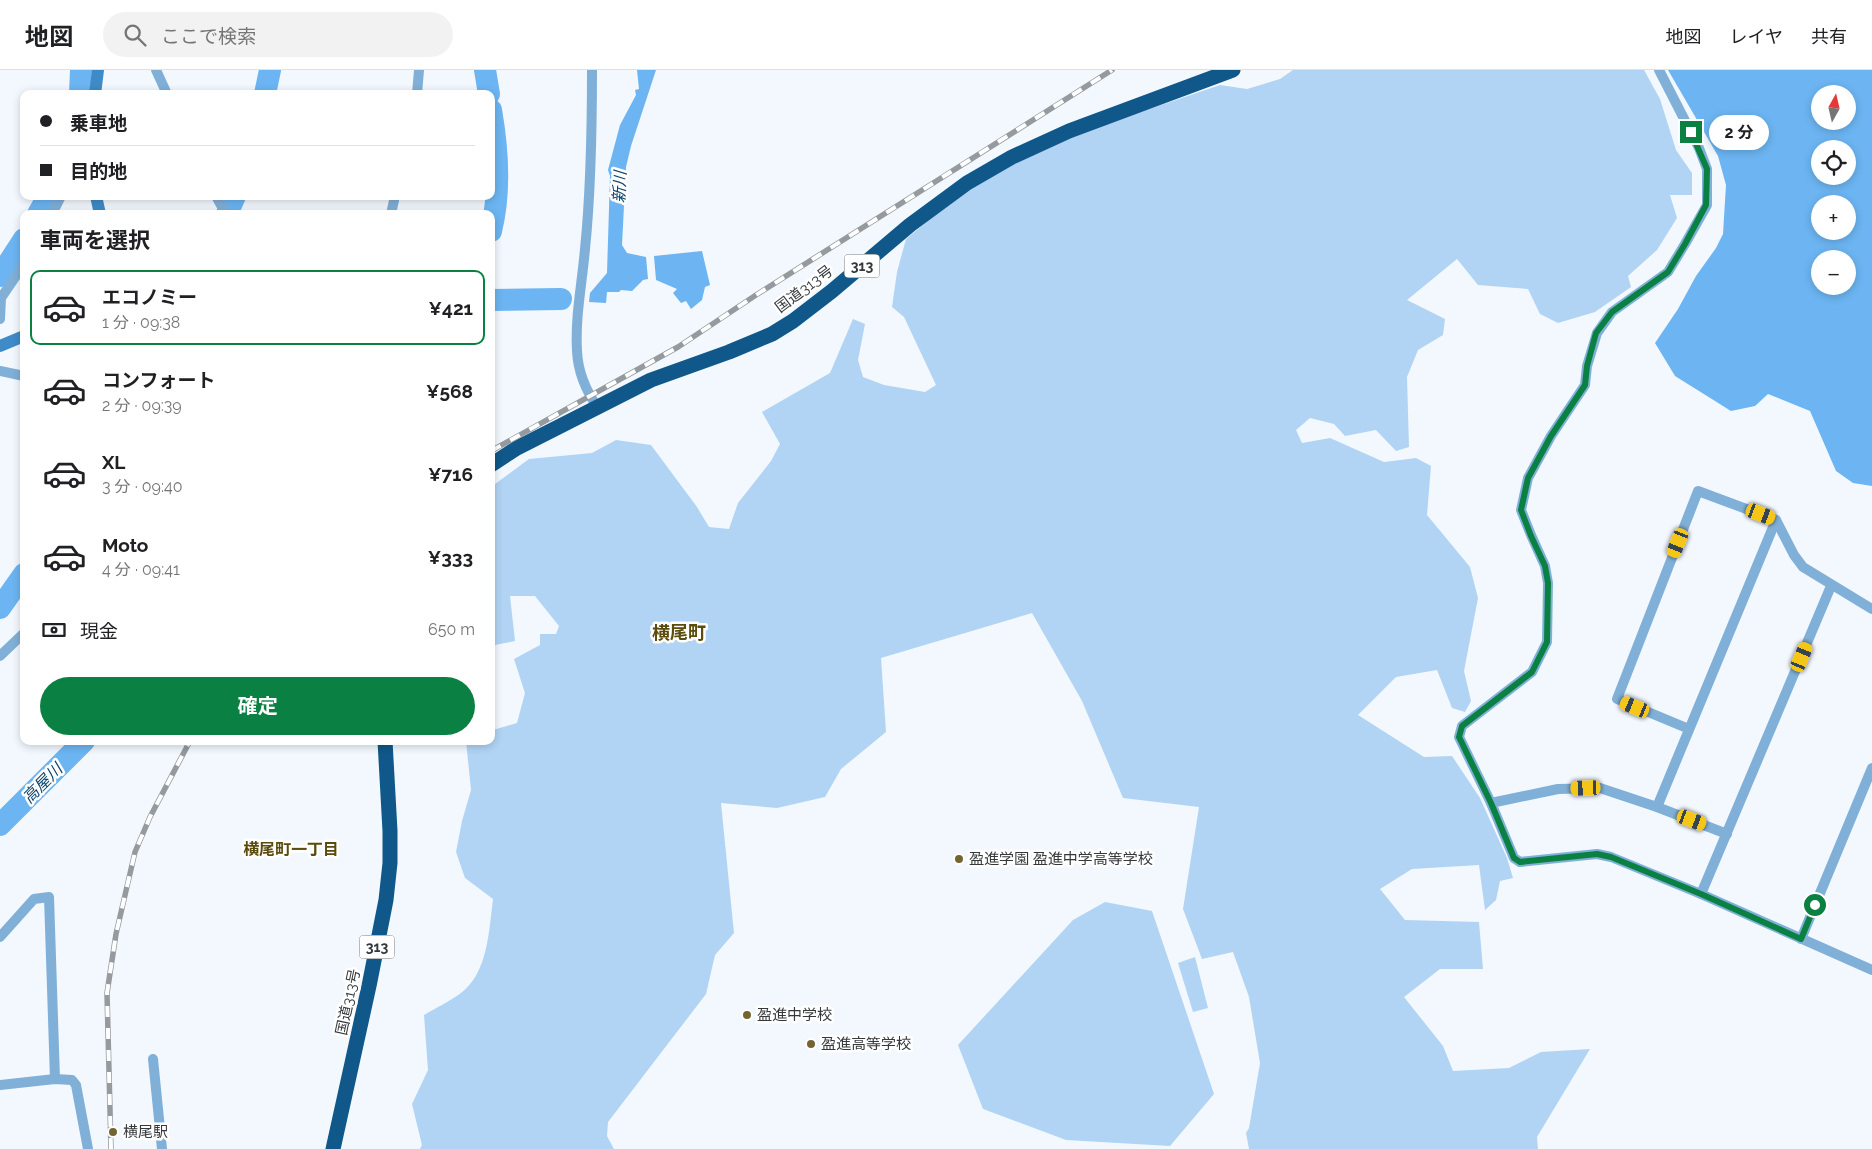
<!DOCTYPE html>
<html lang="ja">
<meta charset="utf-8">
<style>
body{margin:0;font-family:Raleway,"Noto Sans JP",sans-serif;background:#f2f2f2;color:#202124;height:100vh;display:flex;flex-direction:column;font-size:19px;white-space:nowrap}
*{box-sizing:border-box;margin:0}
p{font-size:16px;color:#757577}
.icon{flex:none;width:28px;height:28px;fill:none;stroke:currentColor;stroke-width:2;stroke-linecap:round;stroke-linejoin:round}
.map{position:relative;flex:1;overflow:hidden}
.panel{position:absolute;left:20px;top:140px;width:475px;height:535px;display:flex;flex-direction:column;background:#fff;border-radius:10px;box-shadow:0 2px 8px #0003}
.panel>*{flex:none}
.banner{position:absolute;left:20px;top:20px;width:475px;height:110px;border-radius:10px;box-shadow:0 2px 8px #0003;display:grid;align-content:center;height:110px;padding:0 20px;background:#fff}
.needle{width:32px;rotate:8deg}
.buttons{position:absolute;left:1811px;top:15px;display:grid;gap:10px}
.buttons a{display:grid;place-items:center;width:45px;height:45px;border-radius:50%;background:#fff;box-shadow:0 2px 8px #0003;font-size:25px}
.end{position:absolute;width:22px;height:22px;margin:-11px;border:6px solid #0b8043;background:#fff;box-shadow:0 0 0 2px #fff}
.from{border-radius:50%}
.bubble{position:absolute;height:35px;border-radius:18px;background:#fff;box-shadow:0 2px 8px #0003;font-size:16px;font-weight:700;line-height:35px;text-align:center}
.car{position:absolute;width:15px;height:30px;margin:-15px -8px;border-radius:6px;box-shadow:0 0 4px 1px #0007;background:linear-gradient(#f5c518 24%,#345 0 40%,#f5c518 0 76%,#345 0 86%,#f5c518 0)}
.banner b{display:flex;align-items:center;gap:18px;height:48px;font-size:19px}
.banner b+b{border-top:1px solid #e0e0e0}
.banner i{width:12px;height:12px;background:#202124}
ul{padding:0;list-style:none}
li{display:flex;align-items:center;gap:15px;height:75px;margin:0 10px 8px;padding:0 10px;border:2px solid transparent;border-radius:10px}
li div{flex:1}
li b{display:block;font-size:19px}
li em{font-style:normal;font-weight:700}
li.selected{border-color:#0b8043}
li>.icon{width:45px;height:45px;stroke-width:1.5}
h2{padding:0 20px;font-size:22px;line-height:60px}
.pay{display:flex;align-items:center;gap:12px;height:55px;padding:0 20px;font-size:19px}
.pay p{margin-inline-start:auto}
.button{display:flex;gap:10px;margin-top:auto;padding:10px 20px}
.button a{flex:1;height:58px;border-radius:30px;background:#0b8043;color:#fff;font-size:20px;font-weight:700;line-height:58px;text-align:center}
header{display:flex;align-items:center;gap:30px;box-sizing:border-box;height:70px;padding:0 25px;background:#fff;border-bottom:1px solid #e0e0e0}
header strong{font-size:24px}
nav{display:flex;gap:28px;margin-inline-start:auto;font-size:18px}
.search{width:350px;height:45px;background:#f2f2f2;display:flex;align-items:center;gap:12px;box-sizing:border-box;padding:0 18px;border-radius:28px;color:#757577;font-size:19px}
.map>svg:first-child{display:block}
.green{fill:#b1d4f4}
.water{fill:#6cb5f2;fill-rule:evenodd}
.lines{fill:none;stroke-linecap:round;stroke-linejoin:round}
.river{stroke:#6cb5f2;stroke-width:22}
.street{stroke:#80b0d8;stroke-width:10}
.secondary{stroke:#3e8bc7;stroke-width:12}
.highway{stroke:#0f5889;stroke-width:15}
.rail-casing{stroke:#959a9e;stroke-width:5.5}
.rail{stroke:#fff;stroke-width:4;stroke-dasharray:11;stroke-linecap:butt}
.route{stroke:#0b8043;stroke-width:6}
.poi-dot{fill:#726532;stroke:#fff;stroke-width:2}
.labels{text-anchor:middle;stroke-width:5;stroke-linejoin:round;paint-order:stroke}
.shield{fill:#fff;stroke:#727476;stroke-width:1}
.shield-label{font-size:14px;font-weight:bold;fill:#36393c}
.street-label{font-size:15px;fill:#36393c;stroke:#fff}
.poi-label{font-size:15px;fill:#36393c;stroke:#fff;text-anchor:start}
.water-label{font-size:16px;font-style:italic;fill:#0c456c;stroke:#fff}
.neighbourhood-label{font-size:16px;font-weight:bold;fill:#5b4c0d;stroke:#fff}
.quarter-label{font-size:18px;font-weight:bold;fill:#5b4c0d;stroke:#fff}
</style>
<header>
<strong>地図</strong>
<div class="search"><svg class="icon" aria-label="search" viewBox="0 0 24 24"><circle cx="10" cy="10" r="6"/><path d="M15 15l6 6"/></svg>ここで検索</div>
<nav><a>地図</a><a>レイヤ</a><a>共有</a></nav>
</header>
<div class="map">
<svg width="1872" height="1079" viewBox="0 0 1872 1079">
<rect width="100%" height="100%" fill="#f2f8fe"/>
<g class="green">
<path d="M 1293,0 L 1644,0 L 1660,29 L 1676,80 L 1692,103 L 1692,125 L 1670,125 L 1677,148 L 1657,180 L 1628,206 L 1631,217 L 1595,242 L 1558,253 L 1540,244 L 1528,219 L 1478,215 L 1457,189 L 1407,230 L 1445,249 L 1443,265 L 1418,280 L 1407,307 L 1409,377 L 1396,381 L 1376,360 L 1345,366 L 1334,354 L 1310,348 L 1296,360 L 1302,373 L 1330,368 L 1384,392 L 1416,388 L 1431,396 L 1427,445 L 1470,497 L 1478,528 L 1464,601 L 1471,631 L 1465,642 L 1452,638 L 1437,600 L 1396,607 L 1358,645 L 1424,687 L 1452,686 L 1480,728 L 1507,788 L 1513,808 L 1500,811 L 1496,830 L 1485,840 L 1479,795 L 1412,799 L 1380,819 L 1405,850 L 1479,852 L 1483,899 L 1440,899 L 1404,927 L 1443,976 L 1453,1001 L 1509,998 L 1541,982 L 1590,979 L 1537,1067 L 1538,1079 L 1249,1079 L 1246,1063 L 1249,1058 L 1260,993 L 1249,927 L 1233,882 L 1202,889 L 1183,839 L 1199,737 L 1123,728 L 1082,631 L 1032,543 L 881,588 L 886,662 L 841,699 L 825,727 L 777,738 L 721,733 L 734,863 L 715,885 L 706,924 L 608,1052 L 607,1066 L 614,1079 L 420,1079 L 422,1075 L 412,1034 L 428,1000 L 424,945 C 436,938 450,931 461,923 C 488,903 489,860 493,829 L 465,808 L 456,782 L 462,751 L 471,720 L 466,671 L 491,671 L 491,639 L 493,660 L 517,653 L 525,623 L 514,589 L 540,575 L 540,564 L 556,564 L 559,556 L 535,526 L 510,526 L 515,571 L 495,575 L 491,570 L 491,417 L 529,389 L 592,383 L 616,370 L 651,375 L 697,437 L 709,457 L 729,459 L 738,433 L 771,391 L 780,374 L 762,342 L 830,303 L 853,249 L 865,254 L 858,290 L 863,307 L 884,315 L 925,322 L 936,315 L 904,247 L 892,237 L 897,202 L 906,169 L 967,118 L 1067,67 L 1220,15 L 1247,19 L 1280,9 Z"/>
<path d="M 1105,832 L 1152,841 L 1214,1024 L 1170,1076 L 1066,1070 L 983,1039 L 958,975 L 1073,850 Z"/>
<path d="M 1195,887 L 1208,938 L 1193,942 L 1178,893 Z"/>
</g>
<g class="water">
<path d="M 637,0 L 656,0 L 631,76 L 626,97 L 622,175 L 627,183 L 646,187 L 648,209 L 643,210 L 632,221 L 621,220 L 619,222 L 607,222 L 606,233 L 589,232 L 590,223 L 607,203 L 610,106 L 608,100 L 620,55 L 636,25 L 635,20 L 639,19 Z"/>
<path d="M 1668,0 L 1872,0 L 1872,416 L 1853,413 L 1836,401 L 1810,341 L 1768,324 L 1755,336 L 1731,341 L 1675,306 L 1655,273 L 1678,239 L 1696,206 L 1716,178 L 1723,164 L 1726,115 L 1718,86 ZM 1820,24 L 1848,24 L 1848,51 L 1820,51 ZM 1820,79 L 1848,79 L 1848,106 L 1820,106 ZM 1820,134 L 1848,134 L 1848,161 L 1820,161 ZM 1820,189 L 1848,189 L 1848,216 L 1820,216 Z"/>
<path d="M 702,181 L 710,215 L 705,217 L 702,230 L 691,239 L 686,231 L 681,233 L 673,223 L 677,219 L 656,210 L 654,186 Z"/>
</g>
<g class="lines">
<g class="river">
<path d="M 485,0 L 489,24"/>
<path d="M 80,24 L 81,0"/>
<path d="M 265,24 L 270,0"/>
<path d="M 491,40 C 498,80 501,121 491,161"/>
<path d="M 38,144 L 48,126"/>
<path d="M 227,144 L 235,126"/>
<path d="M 0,206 L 24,169"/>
<path d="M 491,230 L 561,229"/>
<path d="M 0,538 L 24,504"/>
<path d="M 0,755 L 84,671"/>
</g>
<g class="street">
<path d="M 156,0 L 167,24"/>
<path d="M 592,0 C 592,60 591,120 585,179 C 582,214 575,247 577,281 C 578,303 586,321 598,338"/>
<path d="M 1659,0 L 1699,78 L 1707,99 L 1707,135 L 1685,174 L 1668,202 L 1612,242 L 1597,263 L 1587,296 L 1585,315 L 1551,366 L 1528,408 L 1521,440 L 1531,465 L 1545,496 L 1548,513 L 1547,572 L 1532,602 L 1462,656 L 1459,667 L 1491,733 L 1514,788 L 1520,792 L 1597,784 L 1611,787 L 1701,824 L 1872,900"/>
<path d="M 417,24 L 419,0"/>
<path d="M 216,126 L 226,144"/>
<path d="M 52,144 L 61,126"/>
<path d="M 391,144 L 395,126"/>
<path d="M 0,249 L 1,228 L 24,194"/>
<path d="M 0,301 L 24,306"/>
<path d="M 0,586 L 24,563"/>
<path d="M 1689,659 L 1617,629 L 1698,421 L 1776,450 L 1794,485 L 1803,497 L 1872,539"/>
<path d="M 1491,733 L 1558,719 L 1600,718 L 1657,737 L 1727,764"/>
<path d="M 1657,737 L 1776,450"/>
<path d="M 1701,824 L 1831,516"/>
<path d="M 0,867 L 34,829 L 49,827 L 55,1009"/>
<path d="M 1801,869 L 1872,698"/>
<path d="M 153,989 L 162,1079"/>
<path d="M 0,1015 L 55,1009 L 72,1010 L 76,1015 L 88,1079"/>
</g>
<g class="secondary">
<path d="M 95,24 L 98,0"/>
<path d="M 96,126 L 100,144"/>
<path d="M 0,276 L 24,266"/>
</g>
<g class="highway">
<path d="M 491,395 L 517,378 L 651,310 L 729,282 L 772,264 L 793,251 L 832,221 L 910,155 L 967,113 L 1012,87 L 1069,61 L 1233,0"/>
<path d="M 333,1079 L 369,916 L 386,830 L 390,793 L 390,761 L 385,671"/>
</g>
<g class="rail-casing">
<g id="rail">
<path d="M 491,381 L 678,277 L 756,225 L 1112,0"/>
<path d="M 111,1079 L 107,923 L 116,864 L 135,782 L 150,747 L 190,671"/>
</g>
</g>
<use href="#rail" class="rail"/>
</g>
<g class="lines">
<path class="route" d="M 1691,62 L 1707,99 L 1706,135 L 1685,174 L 1668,202 L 1612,242 L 1596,263 L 1587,296 L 1585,315 L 1551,366 L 1528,408 L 1521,440 L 1531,466 L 1545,496 L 1548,513 L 1547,572 L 1532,602 L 1462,656 L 1459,667 L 1491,733 L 1514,788 L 1520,792 L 1597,784 L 1611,787 L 1701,824 L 1801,869 L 1815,835"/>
</g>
<g class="poi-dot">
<circle cx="959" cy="789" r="5"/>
<circle cx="747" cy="945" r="5"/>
<circle cx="811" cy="974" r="5"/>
<circle cx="113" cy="1062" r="5"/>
</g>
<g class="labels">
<g class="shield">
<rect x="844.5" y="184.5" width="35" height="23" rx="4"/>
<rect x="359.5" y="865.5" width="35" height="23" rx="4"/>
</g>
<g class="shield-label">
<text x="862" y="201">313</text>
<text x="377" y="882">313</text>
</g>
<g class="street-label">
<text transform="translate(804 219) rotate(-37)" y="5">国道313号</text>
<text transform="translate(348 932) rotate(-78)" y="5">国道313号</text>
</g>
<g class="poi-label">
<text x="969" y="794">盈進学園 盈進中学高等学校</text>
<text x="757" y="950">盈進中学校</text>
<text x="821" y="979">盈進高等学校</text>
<text x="123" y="1067">横尾駅</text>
</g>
<g class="water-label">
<text transform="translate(619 117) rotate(-87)" y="6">新川</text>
<text transform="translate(42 713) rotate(-45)" y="6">高屋川</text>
</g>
<g class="neighbourhood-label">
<text x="291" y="785">横尾町一丁目</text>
</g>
<g class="quarter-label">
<text x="679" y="569">横尾町</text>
</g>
</g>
</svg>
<div class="buttons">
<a><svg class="needle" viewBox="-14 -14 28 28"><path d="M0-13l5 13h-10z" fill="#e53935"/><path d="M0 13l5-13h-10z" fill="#757577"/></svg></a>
<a><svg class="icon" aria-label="locate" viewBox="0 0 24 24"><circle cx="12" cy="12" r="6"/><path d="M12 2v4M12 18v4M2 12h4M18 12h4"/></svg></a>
<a>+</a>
<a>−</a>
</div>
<i class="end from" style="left:1815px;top:835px"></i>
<i class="end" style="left:1691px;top:62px"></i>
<div class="bubble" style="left:1709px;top:45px;width:60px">2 分</div>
<i class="car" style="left:1761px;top:444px;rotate:111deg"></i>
<i class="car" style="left:1678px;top:473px;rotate:202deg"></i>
<i class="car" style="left:1802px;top:587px;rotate:23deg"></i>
<i class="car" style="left:1635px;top:637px;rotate:292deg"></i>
<i class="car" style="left:1586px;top:718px;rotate:268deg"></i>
<i class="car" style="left:1692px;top:750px;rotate:111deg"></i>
<div class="banner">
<b><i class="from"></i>乗車地</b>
<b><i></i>目的地</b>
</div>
<section class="panel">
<h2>車両を選択</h2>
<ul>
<li class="selected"><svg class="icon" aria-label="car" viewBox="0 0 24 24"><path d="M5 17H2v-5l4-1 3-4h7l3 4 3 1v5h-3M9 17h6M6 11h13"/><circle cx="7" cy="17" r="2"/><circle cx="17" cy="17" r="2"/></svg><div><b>エコノミー</b><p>1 分 · 09:38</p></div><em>¥421</em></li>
<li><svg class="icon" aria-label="car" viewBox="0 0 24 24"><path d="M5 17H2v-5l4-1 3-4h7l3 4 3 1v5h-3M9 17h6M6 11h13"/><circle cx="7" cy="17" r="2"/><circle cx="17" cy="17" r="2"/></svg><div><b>コンフォート</b><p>2 分 · 09:39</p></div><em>¥568</em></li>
<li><svg class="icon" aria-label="car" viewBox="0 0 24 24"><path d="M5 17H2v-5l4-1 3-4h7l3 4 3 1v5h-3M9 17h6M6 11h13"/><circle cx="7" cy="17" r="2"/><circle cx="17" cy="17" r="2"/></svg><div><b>XL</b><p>3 分 · 09:40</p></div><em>¥716</em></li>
<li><svg class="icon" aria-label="car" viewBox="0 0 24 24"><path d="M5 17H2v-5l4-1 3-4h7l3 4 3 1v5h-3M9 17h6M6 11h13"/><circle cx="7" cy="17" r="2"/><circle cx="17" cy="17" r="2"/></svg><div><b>Moto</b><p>4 分 · 09:41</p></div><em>¥333</em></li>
</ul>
<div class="pay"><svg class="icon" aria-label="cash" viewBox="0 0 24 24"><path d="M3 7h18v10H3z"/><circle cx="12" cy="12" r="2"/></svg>現金<p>650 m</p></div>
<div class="button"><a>確定</a></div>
</section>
</div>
